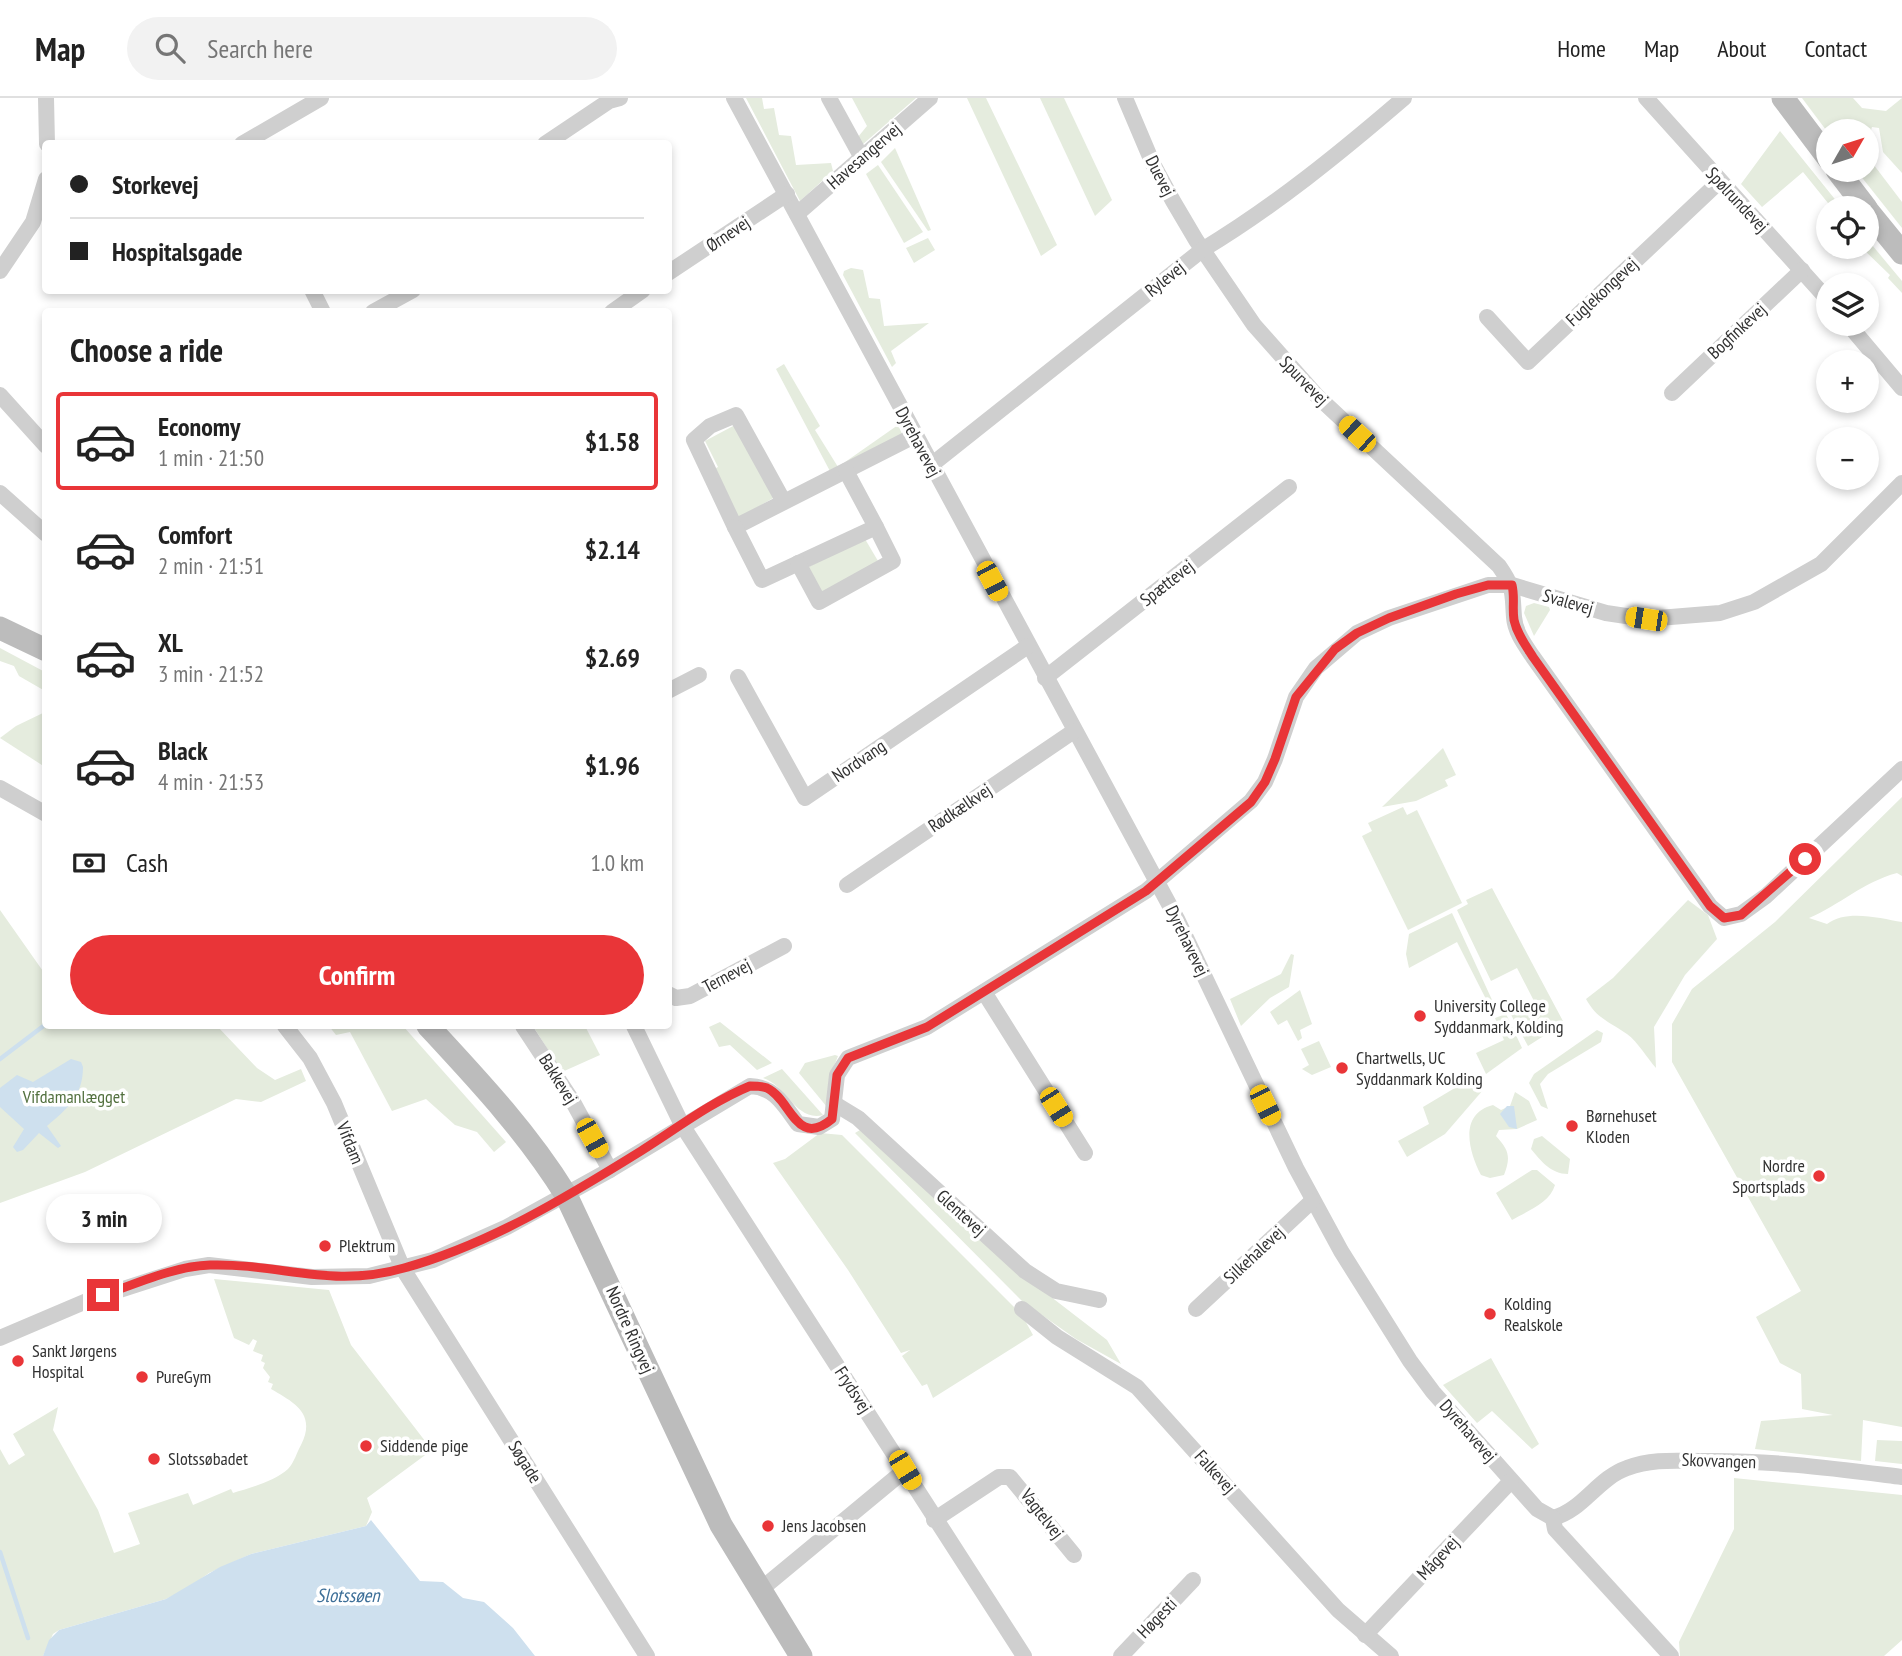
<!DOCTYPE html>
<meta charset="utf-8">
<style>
body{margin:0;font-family:"PT Sans Narrow",sans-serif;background:#f2f2f2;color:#222;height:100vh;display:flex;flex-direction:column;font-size:26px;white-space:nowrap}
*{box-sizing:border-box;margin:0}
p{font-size:23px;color:#767676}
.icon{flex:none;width:38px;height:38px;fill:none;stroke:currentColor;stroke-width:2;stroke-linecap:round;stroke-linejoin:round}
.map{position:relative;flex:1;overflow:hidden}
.drawer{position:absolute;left:42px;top:210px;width:630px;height:721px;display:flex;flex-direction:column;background:#fff;border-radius:7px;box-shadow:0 4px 10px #0003}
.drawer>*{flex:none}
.guide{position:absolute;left:42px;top:42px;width:630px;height:154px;border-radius:7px;box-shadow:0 4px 10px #0003;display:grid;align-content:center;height:154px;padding:0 28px;background:#fff}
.needle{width:46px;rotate:51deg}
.tools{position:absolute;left:1816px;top:21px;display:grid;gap:14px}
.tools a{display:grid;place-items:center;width:63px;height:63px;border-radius:50%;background:#fff;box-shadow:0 4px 10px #0003;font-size:35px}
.end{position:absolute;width:32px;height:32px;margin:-16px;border:9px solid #e93538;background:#fff;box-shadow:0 0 0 4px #fff}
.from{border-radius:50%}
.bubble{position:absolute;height:49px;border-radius:24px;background:#fff;box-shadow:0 4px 10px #0003;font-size:23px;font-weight:800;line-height:49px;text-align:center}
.car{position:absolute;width:21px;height:42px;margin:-21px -10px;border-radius:9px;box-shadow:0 0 5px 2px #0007;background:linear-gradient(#f5c518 24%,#345 0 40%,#f5c518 0 76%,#345 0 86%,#f5c518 0)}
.guide b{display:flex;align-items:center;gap:24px;height:66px;font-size:26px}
.guide b+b{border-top:2px solid #e0e0e0}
.guide i{width:18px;height:18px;background:#222}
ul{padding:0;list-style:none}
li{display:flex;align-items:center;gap:21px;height:98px;margin:0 14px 10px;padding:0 14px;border:4px solid transparent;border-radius:7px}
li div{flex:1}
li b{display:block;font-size:26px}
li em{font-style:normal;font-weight:800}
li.selected{border-color:#e93538}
li>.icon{width:63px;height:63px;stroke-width:1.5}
h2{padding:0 28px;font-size:32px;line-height:84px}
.pay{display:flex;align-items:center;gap:18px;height:77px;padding:0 28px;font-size:26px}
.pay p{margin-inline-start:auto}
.cta{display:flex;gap:14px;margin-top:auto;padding:14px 28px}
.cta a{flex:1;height:80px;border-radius:42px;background:#e93538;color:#fff;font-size:28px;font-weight:800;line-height:80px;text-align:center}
header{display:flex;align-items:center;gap:42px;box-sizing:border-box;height:98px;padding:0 35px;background:#fff;border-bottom:2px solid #e0e0e0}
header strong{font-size:33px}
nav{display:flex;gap:38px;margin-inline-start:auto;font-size:24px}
.search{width:490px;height:63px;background:#f2f2f2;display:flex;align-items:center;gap:18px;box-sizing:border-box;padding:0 24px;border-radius:38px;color:#767676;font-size:26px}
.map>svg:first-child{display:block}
.green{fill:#e5ecde}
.water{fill:#cee0ee}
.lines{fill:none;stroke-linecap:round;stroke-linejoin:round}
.stream{stroke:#cee0ee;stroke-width:4.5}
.street{stroke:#cfcfcf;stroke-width:16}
.secondary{stroke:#bcbcbc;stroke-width:23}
.route{stroke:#e93538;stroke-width:9}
.poi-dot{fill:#e93538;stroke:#fff;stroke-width:2.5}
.labels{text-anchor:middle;stroke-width:7;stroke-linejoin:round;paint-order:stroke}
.street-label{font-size:18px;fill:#323232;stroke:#fff}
.poi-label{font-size:18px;fill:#323232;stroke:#fff;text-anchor:start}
.park-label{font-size:18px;fill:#52703e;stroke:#fff}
.water-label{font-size:19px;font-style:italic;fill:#3d6f98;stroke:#fff}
</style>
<header>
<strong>Map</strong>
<div class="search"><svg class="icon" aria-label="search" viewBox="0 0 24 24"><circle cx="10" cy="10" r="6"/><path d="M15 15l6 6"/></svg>Search here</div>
<nav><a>Home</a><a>Map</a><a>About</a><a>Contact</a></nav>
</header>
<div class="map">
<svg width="1902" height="1558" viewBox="0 0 1902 1558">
<rect width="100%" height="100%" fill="#fff"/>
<g class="green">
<path d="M 746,0 L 762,0 L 764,11 L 774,10 L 779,37 L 791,38 L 796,67 L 831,65 L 833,73 L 800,103 Z"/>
<path d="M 852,0 L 916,0 L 862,47 L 858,39 L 867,28 Z"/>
<path d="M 967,0 L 986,0 L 1057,147 L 1041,158 Z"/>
<path d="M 1040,0 L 1064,0 L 1112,102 L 1095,118 Z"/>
<path d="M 1802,0 L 1853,0 L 1862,10 L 1886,13 L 1902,0 L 1902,75 L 1883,54 L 1879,30 L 1872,29 L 1867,45 L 1867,33 L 1829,33 L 1829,36 Z"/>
<path d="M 1780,33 L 1842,110 L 1832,110 L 1803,74 L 1762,109 L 1741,86 Z"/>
<path d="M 895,50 L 931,132 L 928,133 L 881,64 Z"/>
<path d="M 1867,58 L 1902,104 L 1902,130 L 1856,72 L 1867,72 Z"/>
<path d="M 878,67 L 923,134 L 904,145 L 866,76 Z"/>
<path d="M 928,140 L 935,152 L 914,165 L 906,150 Z"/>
<path d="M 1867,141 L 1902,183 L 1902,195 L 1888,180 L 1890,177 L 1861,149 L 1867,149 Z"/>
<path d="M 851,170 L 863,172 L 869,200 L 880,201 L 884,228 L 929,225 L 891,253 L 896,265 L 892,269 L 843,177 L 844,173 Z"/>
<path d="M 784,266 L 820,328 L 815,332 L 838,369 L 898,327 L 903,338 L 832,377 L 776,271 Z"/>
<path d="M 735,327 L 775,399 L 739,420 L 714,371 L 718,369 L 705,343 Z"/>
<path d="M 865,441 L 878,463 L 823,496 L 804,471 Z"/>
<path d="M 1534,505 L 1549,509 L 1550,512 L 1534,538 L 1524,515 L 1526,508 Z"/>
<path d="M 0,550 L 45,574 L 45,593 L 19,578 L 14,568 L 0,563 Z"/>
<path d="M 45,614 L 46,614 L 45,669 L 0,640 L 16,628 Z"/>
<path d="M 1443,650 L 1456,677 L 1445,682 L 1448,688 L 1416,703 L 1382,709 Z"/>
<path d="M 1902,699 L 1902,778 L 1897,775 C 1863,784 1840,807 1809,820 L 1827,826 C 1846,811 1880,820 1902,824 L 1902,1329 L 1863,1322 L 1861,1363 L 1755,1351 L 1761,1323 L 1833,1317 L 1802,1311 L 1801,1276 L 1780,1265 L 1756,1219 L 1801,1193 L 1672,964 L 1672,926 L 1692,891 L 1775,824 Z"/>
<path d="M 1403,709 L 1407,717 L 1417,712 L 1462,805 L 1408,832 L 1362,738 L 1372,733 L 1368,725 Z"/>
<path d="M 1492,790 L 1564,925 L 1528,948 L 1510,915 L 1534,903 L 1517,870 L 1491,883 L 1457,812 L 1468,806 L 1466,802 Z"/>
<path d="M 1688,802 L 1708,817 L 1717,841 L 1685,877 L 1654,929 L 1656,970 C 1647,960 1638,944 1627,936 C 1610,924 1597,921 1586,901 L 1613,880 Z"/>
<path d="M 0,812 L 45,876 L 46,928 L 217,928 L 257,970 L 275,982 L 301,971 L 306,983 L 261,1004 L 236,1001 L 85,1074 L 0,1105 Z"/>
<path d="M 1452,815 L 1493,904 L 1489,907 L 1457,844 L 1409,870 L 1406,856 L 1409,836 Z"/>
<path d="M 1291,856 L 1294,857 L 1289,889 L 1270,900 L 1241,928 L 1230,901 L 1281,876 Z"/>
<path d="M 1300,892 L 1312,926 L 1300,932 L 1302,940 L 1298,943 L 1287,922 L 1278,927 L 1270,914 Z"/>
<path d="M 1506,916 L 1522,950 L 1486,976 L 1476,955 L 1504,942 L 1495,920 Z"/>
<path d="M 720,924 L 772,965 L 757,972 L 730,947 L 719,949 L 709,929 Z"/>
<path d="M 329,928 L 403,928 L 506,1044 L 494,1054 L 477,1034 L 455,1027 L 426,1001 L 392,1013 L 350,934 L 336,937 Z"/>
<path d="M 533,928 L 585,928 L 600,957 L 562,974 Z"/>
<path d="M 1597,932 L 1603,935 L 1601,944 L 1548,976 L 1540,986 L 1548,1011 L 1541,1008 L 1529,985 L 1534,976 Z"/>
<path d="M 1319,943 L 1331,969 L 1312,977 L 1302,971 L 1309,967 L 1301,951 Z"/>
<path d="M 835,957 L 838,958 L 829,981 L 827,1009 L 799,975 L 805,965 Z"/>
<path d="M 782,971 L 823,1017 C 796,1024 786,987 763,980 Z"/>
<path d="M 1475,978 L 1483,992 L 1445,1036 L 1407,1059 L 1398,1043 L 1429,1026 L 1423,1009 Z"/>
<path d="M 1515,994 L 1529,1003 L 1537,1022 L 1517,1031 L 1499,1032 L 1496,1038 C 1509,1052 1511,1059 1504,1077 L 1490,1080 L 1481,1077 C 1469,1054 1458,1016 1493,1007 L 1501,1012 L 1510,1008 Z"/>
<path d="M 860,1032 L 1033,1185 L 1107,1242 L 1121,1266 L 1076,1241 L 1022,1203 L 855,1035 Z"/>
<path d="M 820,1035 L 842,1037 L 1022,1217 L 1033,1237 L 933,1300 L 927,1286 L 922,1288 L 902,1258 L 910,1252 L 901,1255 L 848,1172 L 773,1065 L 785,1061 Z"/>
<path d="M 1542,1038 L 1570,1061 L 1568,1076 C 1551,1076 1541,1063 1531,1051 L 1534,1041 Z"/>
<path d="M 1532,1072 L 1537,1072 L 1555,1087 C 1550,1105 1527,1113 1512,1122 L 1496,1095 Z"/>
<path d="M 214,1181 L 329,1192 L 351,1247 L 432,1352 L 367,1400 L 372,1414 L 366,1428 L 251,1456 L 209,1475 L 187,1491 L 166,1501 L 59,1532 L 53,1536 L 43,1558 L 0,1558 L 0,1351 L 9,1367 L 25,1357 L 13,1336 L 58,1309 L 53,1332 L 98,1412 L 114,1455 L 140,1446 L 128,1415 L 188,1395 L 193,1407 L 231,1391 L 233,1395 C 250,1390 275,1383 288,1371 C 294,1365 297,1354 301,1347 C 317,1315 293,1304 271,1291 L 273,1286 L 268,1284 L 270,1279 L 263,1270 L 265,1265 L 261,1263 L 263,1257 L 253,1253 L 257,1243 L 253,1241 L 249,1247 L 234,1240 Z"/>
<path d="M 1491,1260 L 1539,1346 L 1532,1351 L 1492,1313 L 1477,1325 L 1443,1287 Z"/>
<path d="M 1877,1342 L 1902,1343 L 1902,1366 L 1875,1363 Z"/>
<path d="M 1734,1380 L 1902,1397 L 1902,1542 L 1884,1558 L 1680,1558 L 1679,1544 L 1734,1431 Z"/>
</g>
<g class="water">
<path d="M 71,961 L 81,964 L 83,969 C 83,998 67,1011 47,1028 L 61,1048 L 58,1050 L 39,1035 L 23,1052 L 17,1054 L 13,1049 L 24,1031 L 0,1009 L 0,990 L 17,977 L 33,984 Z"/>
<path d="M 1507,1008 L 1514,1008 L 1517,1031 L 1509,1029 L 1500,1016 Z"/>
<path d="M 371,1422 L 420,1483 L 443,1484 L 463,1500 L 484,1504 L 513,1530 L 535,1558 L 43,1558 L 49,1542 L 59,1532 L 166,1501 L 220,1469 L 251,1456 L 366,1428 Z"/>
</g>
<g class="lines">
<g class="stream">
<path d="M 0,961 L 46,926"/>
<path d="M 0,1454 L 28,1540"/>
</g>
<g class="street">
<path d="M 46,0 L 47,46"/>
<path d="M 734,0 L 1177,821 L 1296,1070 L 1341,1153 L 1410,1263 L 1433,1294 L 1537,1411 L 1553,1420 C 1582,1413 1598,1380 1627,1370 C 1653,1360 1678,1363 1706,1363 C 1771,1362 1837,1371 1902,1379"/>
<path d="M 829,0 L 862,60"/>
<path d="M 1125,0 L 1153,66 L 1173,103 L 1196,142 L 1254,227 L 1317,298 L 1499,468 C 1515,491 1512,494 1514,519 C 1515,534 1525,547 1533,559 L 1710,808 L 1724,820 L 1741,816 L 1766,798 L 1902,671"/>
<path d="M 1646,0 L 1829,203"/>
<path d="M 242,46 L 321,0"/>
<path d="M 545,46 L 609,3 L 620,0"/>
<path d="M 797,116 L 930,0"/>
<path d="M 0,173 L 33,124 L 46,81"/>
<path d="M 668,175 L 787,96"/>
<path d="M 312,192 L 323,214"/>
<path d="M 373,214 L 413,192"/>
<path d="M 612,214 L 643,192"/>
<path d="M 1487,219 L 1528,264 L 1720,83"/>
<path d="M 1848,226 L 1902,290"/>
<path d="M 1672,295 L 1802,172"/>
<path d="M 0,297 L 46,348"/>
<path d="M 930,368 L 1202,152 C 1275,108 1340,55 1404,0"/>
<path d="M 0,395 L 46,436"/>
<path d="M 784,404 L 736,317 L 710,328 L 694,342 L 735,429 L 914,338"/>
<path d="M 735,429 L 762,482 L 876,429 L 846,373"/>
<path d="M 798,465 L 819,504 L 893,463 L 876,429"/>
<path d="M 738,579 L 805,700 L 1028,548"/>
<path d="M 1045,580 L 1289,389"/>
<path d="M 668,593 L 699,577"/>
<path d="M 0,690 L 46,716"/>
<path d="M 847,787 L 1074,633"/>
<path d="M 984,894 L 1085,1055"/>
<path d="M 668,896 L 676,900 L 690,898 L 784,848"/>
<path d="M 285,928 L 310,960 L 334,1005 L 403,1171 L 647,1558"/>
<path d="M 523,928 L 573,1004 L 610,1072"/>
<path d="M 634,928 L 682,1027 L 1024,1558"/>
<path d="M 835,1006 L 858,1020 L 1025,1173 L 1056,1193 L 1099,1202"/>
<path d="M 1022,1211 L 1057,1239 L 1137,1289 L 1338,1512 L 1391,1558"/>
<path d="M 1196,1211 L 1312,1103"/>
<path d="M 0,1240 L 89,1202 L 185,1171 L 209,1167 L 312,1179 L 369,1178 L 433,1162 L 507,1129 L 610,1072 L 750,988 C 775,989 784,1007 798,1026 L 819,1029 L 832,1021 L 837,977 L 848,960 L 927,929 L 1146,793 L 1251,703 L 1265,684 L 1275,661 L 1296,599 L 1316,570 L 1357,535 L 1389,520 L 1488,487 L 1512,487 L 1606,515 L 1646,521 L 1720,515 L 1754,504 L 1821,466 L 1902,385"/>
<path d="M 1553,1420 L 1555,1431 L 1671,1558"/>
<path d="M 934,1422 L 999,1379 L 1010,1379 L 1074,1457"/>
<path d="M 759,1493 L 905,1372"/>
<path d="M 1365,1537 L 1511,1383"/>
<path d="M 1121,1558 L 1193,1482"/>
</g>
<g class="secondary">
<path d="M 1783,0 L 1829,61"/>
<path d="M 1837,72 L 1866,110"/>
<path d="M 1867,112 L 1902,155"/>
<path d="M 0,530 L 46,552"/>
<path d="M 428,928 C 478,982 527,1034 566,1097 L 721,1427 L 801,1558"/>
</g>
</g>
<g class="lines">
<path class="route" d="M 103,1197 C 136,1186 175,1168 210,1167 C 280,1165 331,1191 404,1170 C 488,1147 567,1099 641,1053 C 676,1031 711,1004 750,988 C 755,988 762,988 767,990 C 791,1001 796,1051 832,1021 L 837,977 L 848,960 L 927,929 L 1146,793 L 1251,704 L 1265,684 L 1275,661 L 1296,599 L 1335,551 L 1357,535 L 1389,520 L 1456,496 L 1488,487 L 1512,487 C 1515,499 1512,510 1514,522 C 1517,536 1526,548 1533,559 L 1710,808 L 1724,820 L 1741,817 L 1805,761"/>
</g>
<g class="poi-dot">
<circle cx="1420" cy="918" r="7"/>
<circle cx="1342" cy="970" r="7"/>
<circle cx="1572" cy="1028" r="7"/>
<circle cx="1819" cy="1078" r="7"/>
<circle cx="325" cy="1148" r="7"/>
<circle cx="1490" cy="1216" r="7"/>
<circle cx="18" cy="1263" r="7"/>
<circle cx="142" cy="1279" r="7"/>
<circle cx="366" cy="1348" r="7"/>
<circle cx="154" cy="1361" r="7"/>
<circle cx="768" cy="1428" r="7"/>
</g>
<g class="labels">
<g class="street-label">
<text transform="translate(864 58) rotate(-41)" y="6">Havesangervej</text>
<text transform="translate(1160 78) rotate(63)" y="6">Duevej</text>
<text transform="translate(1737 102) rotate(47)" y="6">Spølrundevej</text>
<text transform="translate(728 136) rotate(-34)" y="6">Ørnevej</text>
<text transform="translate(1165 181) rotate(-39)" y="6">Rylevej</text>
<text transform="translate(1602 194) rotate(-43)" y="6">Fuglekongevej</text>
<text transform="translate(1737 233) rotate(-43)" y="6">Bogfinkevej</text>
<text transform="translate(1304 283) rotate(46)" y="6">Spurvevej</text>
<text transform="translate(918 344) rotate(62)" y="6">Dyrehavevej</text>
<text transform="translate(1167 485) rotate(-38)" y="6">Spættevej</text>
<text transform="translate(1568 504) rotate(16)" y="6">Svalevej</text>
<text transform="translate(859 663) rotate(-34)" y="6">Nordvang</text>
<text transform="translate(960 710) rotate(-34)" y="6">Rødkælkvej</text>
<text transform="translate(1187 843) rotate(64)" y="6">Dyrehavevej</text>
<text transform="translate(727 878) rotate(-28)" y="6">Ternevej</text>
<text transform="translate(558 981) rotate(58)" y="6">Bakkevej</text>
<text transform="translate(350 1045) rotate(68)" y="6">Vifdam</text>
<text transform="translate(961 1115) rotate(42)" y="6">Glentevej</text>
<text transform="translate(1254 1157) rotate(-43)" y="6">Silkehalevej</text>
<text transform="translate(630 1232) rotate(66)" y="6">Nordre Ringvej</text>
<text transform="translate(853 1292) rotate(57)" y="6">Frydsvej</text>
<text transform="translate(1468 1333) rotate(49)" y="6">Dyrehavevej</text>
<text transform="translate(1719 1363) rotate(2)" y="6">Skovvangen</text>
<text transform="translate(525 1364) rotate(58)" y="6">Søgade</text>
<text transform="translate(1215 1374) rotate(48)" y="6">Falkevej</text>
<text transform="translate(1042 1416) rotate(52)" y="6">Vagtelvej</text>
<text transform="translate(1438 1460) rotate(-47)" y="6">Mågevej</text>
<text transform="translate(1157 1520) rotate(-46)" y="6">Høgesti</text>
</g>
<g class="poi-label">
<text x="1434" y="914">University College<tspan x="1434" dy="21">Syddanmark, Kolding</tspan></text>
<text x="1356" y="966">Chartwells, UC<tspan x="1356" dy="21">Syddanmark Kolding</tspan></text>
<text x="1586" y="1024">Børnehuset<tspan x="1586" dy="21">Kloden</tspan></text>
<text x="1805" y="1074" text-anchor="end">Nordre<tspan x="1805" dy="21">Sportsplads</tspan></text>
<text x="339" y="1154">Plektrum</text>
<text x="1504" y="1212">Kolding<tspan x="1504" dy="21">Realskole</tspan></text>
<text x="32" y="1259">Sankt Jørgens<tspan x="32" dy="21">Hospital</tspan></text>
<text x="156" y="1285">PureGym</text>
<text x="380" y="1354">Siddende pige</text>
<text x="168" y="1367">Slotssøbadet</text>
<text x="782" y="1434">Jens Jacobsen</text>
</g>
<g class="park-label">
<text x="74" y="1005">Vifdamanlægget</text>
</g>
<g class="water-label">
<text x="348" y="1504">Slotssøen</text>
</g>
</g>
</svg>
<div class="tools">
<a><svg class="needle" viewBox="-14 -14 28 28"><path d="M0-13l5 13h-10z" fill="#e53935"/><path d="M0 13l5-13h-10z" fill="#767676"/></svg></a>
<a><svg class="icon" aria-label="locate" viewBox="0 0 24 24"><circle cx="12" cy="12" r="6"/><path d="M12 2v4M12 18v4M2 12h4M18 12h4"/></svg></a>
<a><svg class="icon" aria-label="layers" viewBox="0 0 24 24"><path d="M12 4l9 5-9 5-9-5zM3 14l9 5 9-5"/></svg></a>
<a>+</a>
<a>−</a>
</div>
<i class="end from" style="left:1805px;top:761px"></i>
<i class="end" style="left:103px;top:1197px"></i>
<div class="bubble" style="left:46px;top:1096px;width:116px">3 min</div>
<i class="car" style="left:1357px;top:336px;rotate:313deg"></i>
<i class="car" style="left:992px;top:483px;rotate:152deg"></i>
<i class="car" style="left:1646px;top:521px;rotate:279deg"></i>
<i class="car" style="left:1265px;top:1007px;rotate:154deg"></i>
<i class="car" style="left:1056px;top:1009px;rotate:148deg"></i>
<i class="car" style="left:592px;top:1040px;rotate:151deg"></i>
<i class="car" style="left:905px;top:1372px;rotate:149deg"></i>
<div class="guide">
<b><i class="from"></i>Storkevej</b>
<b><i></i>Hospitalsgade</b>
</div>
<section class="drawer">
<h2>Choose a ride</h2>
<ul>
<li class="selected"><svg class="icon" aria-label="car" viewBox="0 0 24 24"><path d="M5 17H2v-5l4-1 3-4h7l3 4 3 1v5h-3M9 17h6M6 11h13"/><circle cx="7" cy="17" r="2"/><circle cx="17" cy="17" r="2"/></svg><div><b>Economy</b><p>1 min · 21:50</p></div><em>$1.58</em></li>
<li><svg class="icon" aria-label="car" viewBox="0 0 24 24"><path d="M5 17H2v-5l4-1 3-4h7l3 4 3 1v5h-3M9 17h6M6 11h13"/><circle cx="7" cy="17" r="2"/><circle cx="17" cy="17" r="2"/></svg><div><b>Comfort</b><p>2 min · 21:51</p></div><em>$2.14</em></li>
<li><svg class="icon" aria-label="car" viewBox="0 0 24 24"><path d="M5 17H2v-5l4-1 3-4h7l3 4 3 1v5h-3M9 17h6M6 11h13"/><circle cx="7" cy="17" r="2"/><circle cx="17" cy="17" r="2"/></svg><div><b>XL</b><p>3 min · 21:52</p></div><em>$2.69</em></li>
<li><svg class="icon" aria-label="car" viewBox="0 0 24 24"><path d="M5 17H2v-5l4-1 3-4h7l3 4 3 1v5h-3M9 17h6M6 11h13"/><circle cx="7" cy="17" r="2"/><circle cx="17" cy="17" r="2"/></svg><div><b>Black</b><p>4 min · 21:53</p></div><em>$1.96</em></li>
</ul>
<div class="pay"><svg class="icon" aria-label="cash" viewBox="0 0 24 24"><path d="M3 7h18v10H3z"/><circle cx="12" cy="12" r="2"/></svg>Cash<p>1.0 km</p></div>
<div class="cta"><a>Confirm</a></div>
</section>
</div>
